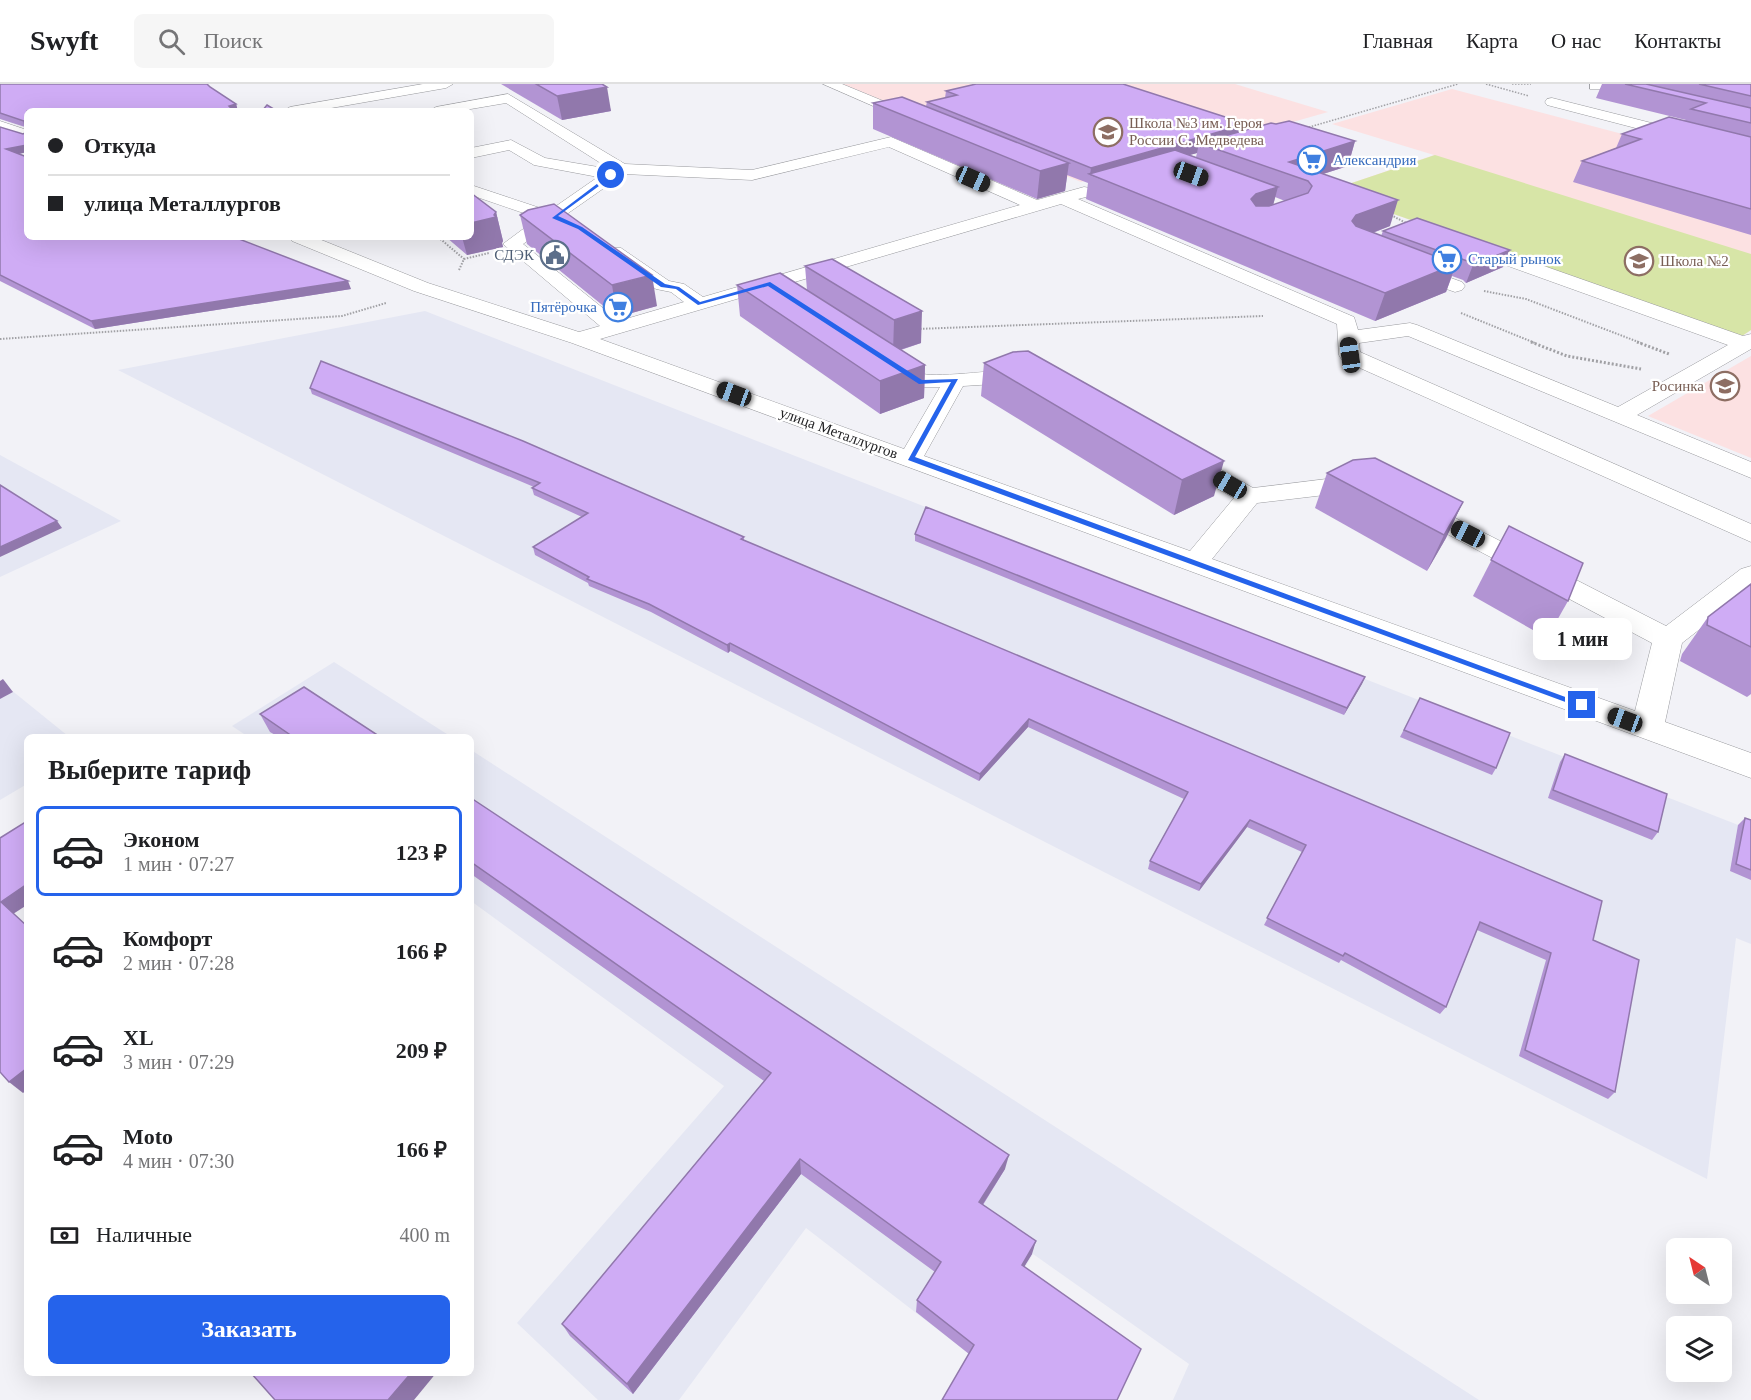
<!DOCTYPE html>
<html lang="ru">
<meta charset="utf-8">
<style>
body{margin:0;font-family:"Times New Roman",serif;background:#f6f6f6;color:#202124;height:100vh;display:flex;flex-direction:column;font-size:22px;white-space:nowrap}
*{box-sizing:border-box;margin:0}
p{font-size:20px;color:#757577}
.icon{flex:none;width:33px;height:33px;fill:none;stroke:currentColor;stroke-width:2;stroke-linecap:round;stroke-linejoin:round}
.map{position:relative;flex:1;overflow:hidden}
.sheet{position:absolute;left:24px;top:650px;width:450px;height:642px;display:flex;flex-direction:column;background:#fff;border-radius:9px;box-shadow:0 6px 24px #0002}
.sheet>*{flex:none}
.guide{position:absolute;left:24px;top:24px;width:450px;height:132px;border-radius:9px;box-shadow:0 6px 24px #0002;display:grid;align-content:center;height:132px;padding:0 24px;background:#fff}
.needle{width:39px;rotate:325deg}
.fabs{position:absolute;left:1666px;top:1154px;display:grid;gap:12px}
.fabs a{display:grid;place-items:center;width:66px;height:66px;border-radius:9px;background:#fff;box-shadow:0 6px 24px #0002;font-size:30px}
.end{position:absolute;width:27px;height:27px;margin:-14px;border:8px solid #2563eb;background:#fff;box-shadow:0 0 0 3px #fff}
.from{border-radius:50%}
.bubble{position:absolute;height:42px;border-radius:9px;background:#fff;box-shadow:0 6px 24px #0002;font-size:20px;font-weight:700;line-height:42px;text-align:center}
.car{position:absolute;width:18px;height:36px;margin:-18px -9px;border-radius:8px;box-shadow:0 0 4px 2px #0007;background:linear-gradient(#222 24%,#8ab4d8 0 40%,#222 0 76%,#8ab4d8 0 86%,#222 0)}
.guide b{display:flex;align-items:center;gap:21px;height:57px;font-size:22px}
.guide b+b{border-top:2px solid #e0e0e0}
.guide i{width:15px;height:15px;background:#202124}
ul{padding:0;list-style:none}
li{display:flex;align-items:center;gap:18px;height:90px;margin:0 12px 9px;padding:0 12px;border:3px solid transparent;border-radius:9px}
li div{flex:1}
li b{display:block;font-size:22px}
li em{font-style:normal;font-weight:700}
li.current{border-color:#2563eb}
li>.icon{width:54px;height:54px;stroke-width:1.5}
h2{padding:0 24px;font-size:27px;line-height:72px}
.pay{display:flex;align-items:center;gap:15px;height:66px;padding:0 24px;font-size:22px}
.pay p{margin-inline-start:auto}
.button{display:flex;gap:12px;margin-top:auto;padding:12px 24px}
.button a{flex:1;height:69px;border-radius:9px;background:#2563eb;color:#fff;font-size:24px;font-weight:700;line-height:69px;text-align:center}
header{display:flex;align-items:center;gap:36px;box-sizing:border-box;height:84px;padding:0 30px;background:#fff;border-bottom:2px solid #e0e0e0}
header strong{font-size:28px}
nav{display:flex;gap:33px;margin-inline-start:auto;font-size:21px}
.search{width:420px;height:54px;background:#f6f6f6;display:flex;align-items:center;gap:15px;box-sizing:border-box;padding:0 21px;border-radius:9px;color:#757577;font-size:22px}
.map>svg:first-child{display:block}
.built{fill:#e5e7f3}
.education{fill:#fce1e2}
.green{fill:#d7e5a7}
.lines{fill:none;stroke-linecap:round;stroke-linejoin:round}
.minor-casing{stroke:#999a9e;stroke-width:1}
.path-far2{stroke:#a1a1a5;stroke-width:1.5;stroke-dasharray:1.5 1.5;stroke-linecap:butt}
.path-far1{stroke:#a1a1a5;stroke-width:2;stroke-dasharray:1.5 1.5;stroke-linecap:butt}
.path{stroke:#a1a1a5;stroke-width:3;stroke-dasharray:2 2;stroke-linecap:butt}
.minor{fill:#fff;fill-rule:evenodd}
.wall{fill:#b294d3;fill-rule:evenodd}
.shaded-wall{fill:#9178ac}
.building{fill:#cfacf5;stroke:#9178ac;stroke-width:1.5}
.route{fill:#2563eb}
.labels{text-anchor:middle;stroke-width:4.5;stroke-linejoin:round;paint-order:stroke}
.far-education-label{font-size:15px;fill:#785e54;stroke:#fff;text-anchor:start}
.far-shop-label{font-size:15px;fill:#366cbe;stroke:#fff;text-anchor:start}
.far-service-label{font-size:15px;fill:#4e5e75;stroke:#fff;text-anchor:end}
.far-street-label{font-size:15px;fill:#222224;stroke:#fff}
</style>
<header>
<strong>Swyft</strong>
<div class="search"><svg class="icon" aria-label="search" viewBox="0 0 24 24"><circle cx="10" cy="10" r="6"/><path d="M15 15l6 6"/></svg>Поиск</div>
<nav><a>Главная</a><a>Карта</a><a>О нас</a><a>Контакты</a></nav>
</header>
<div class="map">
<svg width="1751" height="1316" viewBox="0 0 1751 1316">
<rect width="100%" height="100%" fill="#f2f2f7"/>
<g class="built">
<path d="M 425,227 L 1751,746 L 1751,860 L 1736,854 L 1707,1095 L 118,286 Z"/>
<path d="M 0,371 L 121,437 L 0,493 Z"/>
<path d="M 334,578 L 450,652 L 247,652 L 232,642 Z"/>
<path d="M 0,597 L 68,652 L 27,652 L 27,700 L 0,716 Z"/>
<path d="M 471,666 L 1479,1316 L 1173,1316 L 1189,1280 L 1033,1170 L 972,1272 L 806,1144 L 679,1316 L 598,1316 L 517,1239 L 724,1002 L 471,817 Z"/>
</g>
<g class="education">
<path d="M 842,0 L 1235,0 L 1328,28 L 1081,98 Z"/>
<path d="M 1452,5 L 1751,84 L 1751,246 L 1742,252 L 1328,107 L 1434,71 L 1332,40 Z"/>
<path d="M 1751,272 L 1751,374 L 1648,332 Z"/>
</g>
<path class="green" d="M 1435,71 L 1751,170 L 1751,246 L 1742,252 L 1328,107 Z"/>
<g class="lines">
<g class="minor-casing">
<g id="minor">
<path d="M 423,0 L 453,0 L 446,4 L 314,27 L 283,27 L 290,23 Z"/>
<path d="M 823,0 L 842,0 L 922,33 L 924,36 L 917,40 L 912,39 Z"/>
<path d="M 1590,0 L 1608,0 L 1600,5 L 1590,5 Z"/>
<path d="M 508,10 L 625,80 L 752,86 L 891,53 L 1037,116 L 1084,103 L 1090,104 L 1092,108 L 1090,112 L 1078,115 L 1354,233 L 1358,246 L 1410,239 L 1417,241 L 1618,323 L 1728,261 L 1458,164 L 1455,160 L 1458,156 L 1470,156 L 1743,252 L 1751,250 L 1751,265 L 1637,331 L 1751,378 L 1751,394 L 1408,252 L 1359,259 L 1360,268 L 1751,440 L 1751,458 L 1342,276 L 1339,271 L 1337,240 L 1061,120 L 600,255 L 904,365 L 940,303 L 913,303 L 878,280 L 875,275 L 878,270 C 898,266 907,284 924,290 C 935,294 1011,285 1028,284 L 1036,286 L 1039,291 L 1036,296 L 1028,298 L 963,302 L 924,372 L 1190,467 L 1234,414 L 1172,378 L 1169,373 L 1172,368 L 1181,366 L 1190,368 L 1253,404 L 1367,390 L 1376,393 L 1380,398 L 1376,403 L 1367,406 L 1257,419 L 1212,475 L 1635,627 L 1652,559 L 1404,427 L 1400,422 L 1404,417 L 1413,414 L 1422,417 L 1666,542 L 1741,485 L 1751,482 L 1751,505 L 1682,559 L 1665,638 L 1751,669 L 1751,694 L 572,259 L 414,207 L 292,157 L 289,153 L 314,153 L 428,199 L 579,248 L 600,242 L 503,160 L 538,134 L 471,111 L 471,101 L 549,127 L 598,93 L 534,81 L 509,66 L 471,74 L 471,64 L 511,56 L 545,74 L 610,85 L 506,19 L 459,27 L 429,27 L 436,23 ZM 889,63 L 1020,121 L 703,213 L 684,200 L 669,197 L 621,164 L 609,164 L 606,168 L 609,172 L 656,205 L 671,208 L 684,218 L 619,237 L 523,160 L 553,139 L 569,144 L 575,143 L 578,139 L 575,135 L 564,132 L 624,90 L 752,96 Z"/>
<path d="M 1552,14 L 1751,64 L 1751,74 L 1547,21 L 1545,18 L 1547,15 Z"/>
<path d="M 0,37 L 27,46 L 27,55 L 0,46 Z"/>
<path d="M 1406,178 L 1462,198 L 1465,202 L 1462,206 L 1455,208 L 1399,188 L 1397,184 L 1399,180 Z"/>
</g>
</g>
<g class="path-far2">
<path d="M 1486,0 L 1529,12"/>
<path d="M 1512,0 L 1531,0"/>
<path d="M 1306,44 L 1458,0"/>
</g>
<g class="path-far1">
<path d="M 1391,131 L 1408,140"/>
<path d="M 438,153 L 464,175"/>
<path d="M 459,186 L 464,175 L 489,169"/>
<path d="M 1484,207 L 1526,215 L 1641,259"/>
<path d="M 1461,229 L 1535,259"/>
<path d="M 917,245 L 1263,232"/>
<path d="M 0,255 L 342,232 L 386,219"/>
</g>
<g class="path">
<path d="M 1531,258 L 1567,272 L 1641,285"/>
<path d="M 1637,258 L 1669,270"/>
</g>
<use href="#minor" class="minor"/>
</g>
<g class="wall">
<path d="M 0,0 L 210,3 L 236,20 L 238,27 L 27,27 L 27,68 L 19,70 L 351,205 L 95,245 L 0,197 L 0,43 L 23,50 L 26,48 L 25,43 L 0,35 Z"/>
<path d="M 501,0 L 602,0 L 611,27 L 562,36 Z"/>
<path d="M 1602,0 L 1751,0 L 1751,151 L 1573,98 L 1582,77 L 1616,64 L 1622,50 L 1686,36 L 1596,14 Z"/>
<path d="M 946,7 L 1246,46 L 1276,40 L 1355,57 L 1348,82 L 1323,90 L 1390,142 L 1373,149 L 1381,152 L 1383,147 L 1503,183 L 1466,199 L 1463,196 L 1452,192 L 1446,208 L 1375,237 L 1086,115 L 1088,99 L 1067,91 L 1065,107 L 1037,115 L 873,45 L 873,19 L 926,22 L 927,18 L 945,14 ZM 1197,69 L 1196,73 L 1189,71 ZM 1275,113 L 1285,117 L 1273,121 Z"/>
<path d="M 496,128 L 503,157 L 502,159 L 503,163 L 467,171 L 446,153 L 471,153 Z"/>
<path d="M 520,131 L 657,222 L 617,233 L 527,160 Z"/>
<path d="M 832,175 L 921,259 L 901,266 L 925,281 L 924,314 L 880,330 L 740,232 L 737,201 L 807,206 L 805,182 Z"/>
<path d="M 984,279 L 1214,412 L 1174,431 L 981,312 Z"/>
<path d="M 310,304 L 744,453 L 744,456 L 1593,856 L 1615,1008 L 1608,1015 L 1519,972 L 1546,876 L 1477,846 L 1446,923 L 1440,930 L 1341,876 L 1339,879 L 1264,841 L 1302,768 L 1247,743 L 1199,807 L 1148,785 L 1150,777 L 1184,715 L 1028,643 L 979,697 L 730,567 L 728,569 L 651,528 L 589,502 L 588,499 L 535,471 L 533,463 L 582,433 L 534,411 L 532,404 L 534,403 L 312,310 Z"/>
<path d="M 1327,389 L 1463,418 L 1446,454 L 1427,487 L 1315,424 Z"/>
<path d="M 1509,442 L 1568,517 L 1547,554 L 1473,512 Z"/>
<path d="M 915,450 L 1365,593 L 1344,631 L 915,457 Z"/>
<path d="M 1751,500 L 1751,610 L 1747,613 L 1680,577 L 1682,570 L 1708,533 Z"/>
<path d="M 1420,614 L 1496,684 L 1492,691 L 1400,653 Z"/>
<path d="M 260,630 L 379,652 L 277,652 L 270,648 Z"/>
<path d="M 1565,670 L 1658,748 L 1652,756 L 1548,714 L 1560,678 Z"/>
<path d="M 471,714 L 1005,1085 L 983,1121 L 1032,1170 L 969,1270 L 916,1228 L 917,1216 L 935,1188 L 801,1090 L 633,1310 L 570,1252 L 562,1240 L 764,997 L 471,790 Z"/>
<path d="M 1745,734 L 1751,736 L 1751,796 L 1730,787 L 1738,741 Z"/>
</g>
<g class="shaded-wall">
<path d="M 607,3 L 611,27 L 562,36 L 557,12 Z"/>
<path d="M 236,20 L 238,27 L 231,27 L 229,22 Z"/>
<path d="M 1247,40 L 1244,55 L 1199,59 L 1197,69 L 1103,96 L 1090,91 L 1091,84 Z"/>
<path d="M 1355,57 L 1348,82 L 1304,96 L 1289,78 Z"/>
<path d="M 27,61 L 27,68 L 9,72 L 6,65 Z"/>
<path d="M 1069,79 L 1065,107 L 1037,115 L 1040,87 Z"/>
<path d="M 1278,103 L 1271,129 L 1249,136 L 1251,115 L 1256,110 Z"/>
<path d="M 1398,116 L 1390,142 L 1348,158 L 1352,137 L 1356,131 Z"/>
<path d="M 496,128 L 503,157 L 502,159 L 503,163 L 467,171 L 462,153 L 471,153 L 471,139 L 494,131 Z"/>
<path d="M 1510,166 L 1503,183 L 1466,199 L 1473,181 Z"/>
<path d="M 1456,180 L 1446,208 L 1375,237 L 1385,209 Z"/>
<path d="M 652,191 L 657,222 L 617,233 L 612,201 Z"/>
<path d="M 348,197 L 351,205 L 95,245 L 91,237 Z"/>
<path d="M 922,227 L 921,259 L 893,268 L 894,236 Z"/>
<path d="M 925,281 L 924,314 L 880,330 L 880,297 Z"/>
<path d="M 1224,377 L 1214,412 L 1174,431 L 1182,396 Z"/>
<path d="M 1463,418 L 1446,454 L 1427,487 L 1444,451 Z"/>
<path d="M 57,437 L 62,444 L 0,473 L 0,463 Z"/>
<path d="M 730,559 L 730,567 L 728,569 L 727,561 Z"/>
<path d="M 1365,593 L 1362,600 L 1344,631 L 1347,624 Z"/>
<path d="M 3,595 L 13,608 L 0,615 L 0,597 Z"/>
<path d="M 1029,635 L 1028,643 L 979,697 L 980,690 Z"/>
<path d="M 1250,736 L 1247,743 L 1199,807 L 1201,800 Z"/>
<path d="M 27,800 L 27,821 L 13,830 L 1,818 Z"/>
<path d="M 27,984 L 27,1006 L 23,1009 L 9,998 Z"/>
<path d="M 1009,1071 L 1005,1085 L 976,1131 L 979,1118 Z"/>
<path d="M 800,1075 L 801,1090 L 633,1310 L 627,1300 Z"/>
<path d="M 1036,1157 L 1032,1170 L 1018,1193 L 1022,1181 Z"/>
<path d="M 412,1288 L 437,1288 L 414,1316 L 388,1316 Z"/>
</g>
<g class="building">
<path d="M 0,0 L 207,0 L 210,3 L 236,20 L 229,22 L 234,27 L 27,27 L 27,61 L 6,65 L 27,73 L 27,153 L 234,153 L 348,197 L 91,237 L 0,191 L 0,43 L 23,50 L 26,48 L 24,37 L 0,29 Z"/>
<path d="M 536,0 L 602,0 L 607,3 L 557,12 Z"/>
<path d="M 976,0 L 1123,0 L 1247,40 L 1091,84 L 927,18 L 957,11 L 946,7 Z"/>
<path d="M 1625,0 L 1646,0 L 1751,24 L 1751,39 L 1691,25 L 1706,19 Z"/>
<path d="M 1699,0 L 1751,0 L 1751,12 Z"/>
<path d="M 902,13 L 1069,79 L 1040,87 L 873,19 Z"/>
<path d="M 267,21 L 277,27 L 262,27 Z"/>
<path d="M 1669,33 L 1751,53 L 1751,125 L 1582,77 L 1641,55 L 1622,50 Z"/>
<path d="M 1289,37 L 1355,57 L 1289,78 L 1398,116 L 1356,131 L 1352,137 L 1356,142 L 1456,180 L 1385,209 L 1089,90 L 1175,66 L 1278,103 L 1256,110 L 1251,115 L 1256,122 L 1269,122 L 1308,109 L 1312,102 L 1308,97 L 1199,59 L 1271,39 L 1276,40 Z"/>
<path d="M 471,109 L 496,128 L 494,131 L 496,133 L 471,139 Z"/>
<path d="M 554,120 L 652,191 L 612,201 L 520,131 L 528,126 Z"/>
<path d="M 1417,134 L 1510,166 L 1473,181 L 1470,178 L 1383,147 Z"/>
<path d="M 832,175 L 922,227 L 894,236 L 805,182 Z"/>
<path d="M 780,189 L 925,281 L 880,297 L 737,201 Z"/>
<path d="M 1028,267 L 1224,377 L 1182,396 L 984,279 L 1013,268 Z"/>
<path d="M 321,277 L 523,357 L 744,453 L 741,455 L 1602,817 L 1593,856 L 1639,876 L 1615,1008 L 1525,966 L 1551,869 L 1480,838 L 1446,923 L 1345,869 L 1343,872 L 1267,834 L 1306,761 L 1250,736 L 1201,800 L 1150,777 L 1188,708 L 1029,635 L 980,690 L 730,559 L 727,561 L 649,520 L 587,495 L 589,493 L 533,463 L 588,429 L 532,404 L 540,399 L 310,304 Z"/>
<path d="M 1375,374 L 1463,418 L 1444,451 L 1327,389 L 1353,376 Z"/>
<path d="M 0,401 L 57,437 L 0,463 Z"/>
<path d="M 926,423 L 1365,593 L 1347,624 L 915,450 Z"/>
<path d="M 1509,442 L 1583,479 L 1568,517 L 1491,476 Z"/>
<path d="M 1751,500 L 1751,563 L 1707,541 L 1708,533 Z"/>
<path d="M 304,603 L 379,652 L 292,652 L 260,630 Z"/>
<path d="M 1420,614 L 1510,649 L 1496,684 L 1404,646 Z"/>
<path d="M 1565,670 L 1667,710 L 1658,748 L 1553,706 Z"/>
<path d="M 471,714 L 1009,1071 L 979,1118 L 1036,1157 L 1022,1181 L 1141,1265 L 1117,1316 L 942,1316 L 974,1261 L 917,1216 L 941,1178 L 800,1075 L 627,1300 L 562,1240 L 771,989 L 471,778 Z"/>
<path d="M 1745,734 L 1751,736 L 1751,786 L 1736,780 Z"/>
<path d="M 27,737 L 27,800 L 1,818 L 27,842 L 27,984 L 9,998 L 0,988 L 0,754 Z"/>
<path d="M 250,1288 L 412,1288 L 388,1316 L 275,1316 Z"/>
</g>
<path class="route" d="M 610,90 L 614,91 L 558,132 L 582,143 L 665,200 L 679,203 L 700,218 L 770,198 L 922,296 L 958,295 L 915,373 L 1587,621 L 1586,623 L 1579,623 L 908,376 L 951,298 L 919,300 L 768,202 L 698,221 L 676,205 L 661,203 L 578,145 L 552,134 Z"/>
<defs>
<g id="school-ring" transform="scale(1.5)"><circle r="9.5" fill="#fff" stroke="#8d6e63" stroke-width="1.5"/><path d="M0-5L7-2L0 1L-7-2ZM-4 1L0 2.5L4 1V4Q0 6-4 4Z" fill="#8d6e63"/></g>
<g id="supermarket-ring" transform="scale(1.5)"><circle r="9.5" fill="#fff" stroke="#3f7fe0" stroke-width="1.5"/><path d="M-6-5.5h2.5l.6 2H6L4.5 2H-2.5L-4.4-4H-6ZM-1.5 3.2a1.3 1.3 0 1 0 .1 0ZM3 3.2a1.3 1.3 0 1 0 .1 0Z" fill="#3f7fe0"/></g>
<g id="civic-ring" transform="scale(1.5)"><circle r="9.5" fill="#fff" stroke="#5c6f8a" stroke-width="1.5"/><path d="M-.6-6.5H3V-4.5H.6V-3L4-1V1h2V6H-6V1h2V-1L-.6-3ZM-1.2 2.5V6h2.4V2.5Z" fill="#5c6f8a"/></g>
</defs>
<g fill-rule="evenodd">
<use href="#school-ring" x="1108" y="48"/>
<use href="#supermarket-ring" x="1312" y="76"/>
<use href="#civic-ring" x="555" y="171"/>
<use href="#supermarket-ring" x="1447" y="175"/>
<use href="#school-ring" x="1639" y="177"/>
<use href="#supermarket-ring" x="618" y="223"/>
<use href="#school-ring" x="1725" y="302"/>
</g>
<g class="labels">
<g class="far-education-label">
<text x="1129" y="44">Школа №3 им. Героя<tspan x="1129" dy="17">России С. Медведева</tspan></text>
<text x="1660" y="182">Школа №2</text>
<text x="1704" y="307" text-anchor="end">Росинка</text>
</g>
<g class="far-shop-label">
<text x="1333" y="81">Александрия</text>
<text x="1468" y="180">Старый рынок</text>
<text x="597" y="228" text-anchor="end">Пятёрочка</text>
</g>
<g class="far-service-label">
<text x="534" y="176">СДЭК</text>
</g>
<g class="far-street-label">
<text transform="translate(839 349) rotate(20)" y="5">улица Металлургов</text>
</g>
</g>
</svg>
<div class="fabs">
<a><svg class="needle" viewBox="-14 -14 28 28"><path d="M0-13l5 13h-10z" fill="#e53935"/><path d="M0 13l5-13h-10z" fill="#757577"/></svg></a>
<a><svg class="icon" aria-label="layers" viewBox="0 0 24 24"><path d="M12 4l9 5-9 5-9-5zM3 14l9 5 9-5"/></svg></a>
</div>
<i class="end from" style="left:611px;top:91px"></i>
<i class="end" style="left:1582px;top:621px"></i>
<div class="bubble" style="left:1533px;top:534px;width:99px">1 мин</div>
<i class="car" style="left:1191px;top:90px;rotate:110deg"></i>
<i class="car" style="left:973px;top:95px;rotate:114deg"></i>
<i class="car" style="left:1350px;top:271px;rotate:352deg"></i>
<i class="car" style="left:734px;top:310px;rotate:290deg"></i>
<i class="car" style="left:1230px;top:401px;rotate:300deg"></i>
<i class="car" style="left:1468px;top:450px;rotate:297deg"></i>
<i class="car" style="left:1625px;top:636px;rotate:290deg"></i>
<div class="guide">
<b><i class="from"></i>Откуда</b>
<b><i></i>улица Металлургов</b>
</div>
<section class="sheet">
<h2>Выберите тариф</h2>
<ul>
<li class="current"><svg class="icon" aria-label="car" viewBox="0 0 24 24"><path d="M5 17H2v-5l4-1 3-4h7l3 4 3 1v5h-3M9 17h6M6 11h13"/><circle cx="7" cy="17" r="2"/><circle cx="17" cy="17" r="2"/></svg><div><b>Эконом</b><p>1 мин · 07:27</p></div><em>123 ₽</em></li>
<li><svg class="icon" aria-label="car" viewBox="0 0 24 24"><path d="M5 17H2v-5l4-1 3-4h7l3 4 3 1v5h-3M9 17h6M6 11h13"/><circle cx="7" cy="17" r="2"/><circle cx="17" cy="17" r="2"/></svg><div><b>Комфорт</b><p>2 мин · 07:28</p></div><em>166 ₽</em></li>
<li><svg class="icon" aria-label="car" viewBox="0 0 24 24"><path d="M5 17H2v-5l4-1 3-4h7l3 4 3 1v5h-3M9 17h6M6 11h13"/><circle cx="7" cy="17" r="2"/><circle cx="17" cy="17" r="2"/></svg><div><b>XL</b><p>3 мин · 07:29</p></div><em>209 ₽</em></li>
<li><svg class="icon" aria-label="car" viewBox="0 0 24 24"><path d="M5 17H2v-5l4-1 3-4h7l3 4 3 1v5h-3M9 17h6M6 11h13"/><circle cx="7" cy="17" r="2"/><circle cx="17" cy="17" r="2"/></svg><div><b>Moto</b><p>4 мин · 07:30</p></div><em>166 ₽</em></li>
</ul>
<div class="pay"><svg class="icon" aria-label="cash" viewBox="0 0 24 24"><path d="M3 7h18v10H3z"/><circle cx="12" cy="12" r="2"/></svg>Наличные<p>400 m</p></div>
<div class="button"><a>Заказать</a></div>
</section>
</div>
